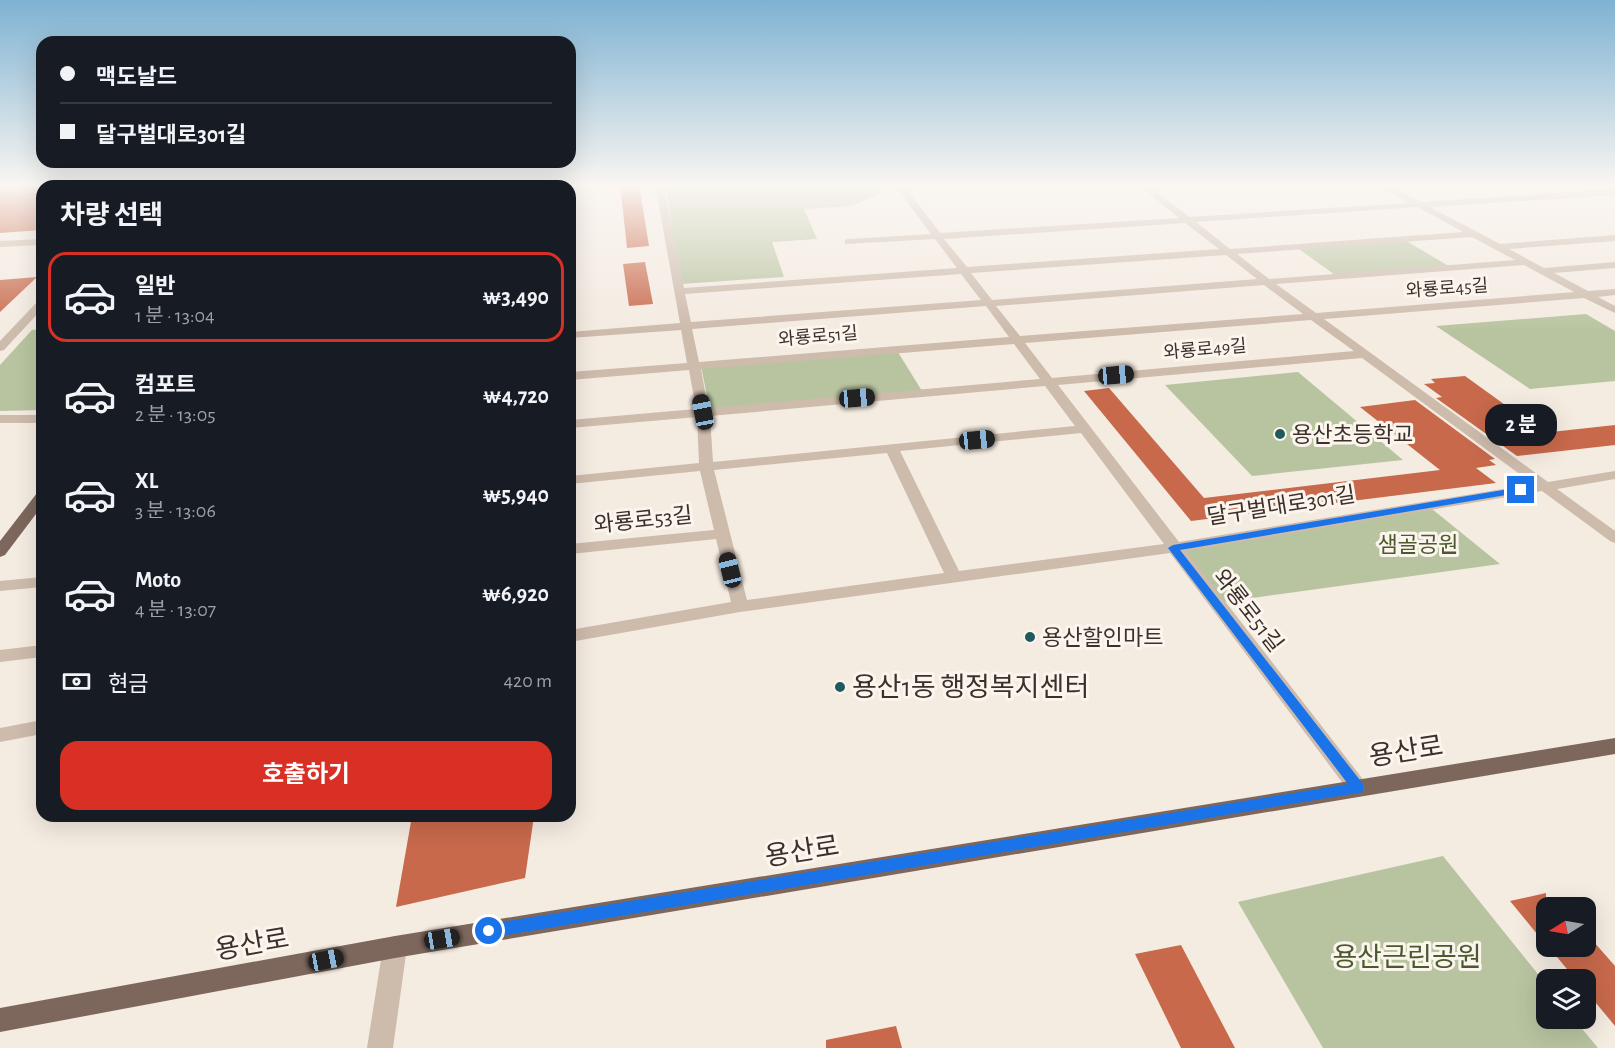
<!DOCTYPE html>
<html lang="ko">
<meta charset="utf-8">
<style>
body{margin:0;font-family:"Alegreya Sans","Noto Sans KR",sans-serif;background:#20242c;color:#f1f3f6;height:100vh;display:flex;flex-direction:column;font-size:22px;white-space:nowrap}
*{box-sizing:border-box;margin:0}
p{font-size:20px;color:#9ea1a6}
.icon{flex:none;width:33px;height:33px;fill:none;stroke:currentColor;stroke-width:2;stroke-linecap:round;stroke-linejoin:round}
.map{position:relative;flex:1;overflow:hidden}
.panel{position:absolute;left:36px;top:180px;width:540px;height:642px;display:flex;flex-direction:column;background:#171b24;border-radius:18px;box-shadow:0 6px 24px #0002}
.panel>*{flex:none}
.hud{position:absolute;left:36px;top:36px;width:540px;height:132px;border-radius:18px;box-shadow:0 6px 24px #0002;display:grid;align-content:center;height:132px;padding:0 24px;background:#171b24}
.needle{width:39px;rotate:259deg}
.tools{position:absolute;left:1536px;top:897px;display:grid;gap:12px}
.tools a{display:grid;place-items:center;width:60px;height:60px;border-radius:12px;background:#171b24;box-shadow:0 6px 24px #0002;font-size:30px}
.end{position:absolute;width:27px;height:27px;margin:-14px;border:8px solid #1a73e8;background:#fff;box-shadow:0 0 0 3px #fff}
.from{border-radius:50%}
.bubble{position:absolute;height:42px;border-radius:18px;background:#171b24;box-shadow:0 6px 24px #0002;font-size:20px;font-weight:700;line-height:42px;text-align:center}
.car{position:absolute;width:18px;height:36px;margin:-18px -9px;border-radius:8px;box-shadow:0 0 4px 2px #0007;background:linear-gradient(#222 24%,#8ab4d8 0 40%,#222 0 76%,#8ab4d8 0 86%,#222 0)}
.hud b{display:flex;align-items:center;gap:21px;height:57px;font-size:22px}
.hud b+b{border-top:2px solid #363941}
.hud i{width:15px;height:15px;background:#f1f3f6}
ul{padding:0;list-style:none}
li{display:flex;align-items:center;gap:18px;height:90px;margin:0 12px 9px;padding:0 12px;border:3px solid transparent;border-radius:18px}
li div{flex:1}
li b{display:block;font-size:22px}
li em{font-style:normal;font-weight:700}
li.selected{border-color:#d93025}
li>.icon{width:54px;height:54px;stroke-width:1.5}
h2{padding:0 24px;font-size:27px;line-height:72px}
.pay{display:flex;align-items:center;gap:15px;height:66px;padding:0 24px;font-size:22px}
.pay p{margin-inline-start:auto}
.button{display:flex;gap:12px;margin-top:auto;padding:12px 24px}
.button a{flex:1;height:69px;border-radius:18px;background:#d93025;color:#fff;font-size:24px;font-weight:700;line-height:69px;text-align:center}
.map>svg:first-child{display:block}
.green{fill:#b8c4a0}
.building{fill:#c8694b}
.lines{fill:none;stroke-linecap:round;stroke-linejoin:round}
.minor{fill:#cdbbac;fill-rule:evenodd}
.major{fill:#7d675c;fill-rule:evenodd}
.route{fill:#1a73e8}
.poi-dot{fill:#1f5a5e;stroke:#fbf5ee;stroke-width:2}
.labels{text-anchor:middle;stroke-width:6;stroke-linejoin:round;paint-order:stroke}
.far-street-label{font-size:18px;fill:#3b302b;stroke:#fbf5ee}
.poi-label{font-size:22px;fill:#3b302b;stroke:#fbf5ee;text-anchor:start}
.street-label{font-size:22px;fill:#3b302b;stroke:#fbf5ee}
.park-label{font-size:22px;fill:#4a5a2e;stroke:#fbf5ee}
.near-poi-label{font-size:27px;fill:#3b302b;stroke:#fbf5ee;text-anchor:start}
.near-street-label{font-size:27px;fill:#3b302b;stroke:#fbf5ee}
.near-park-label{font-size:27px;fill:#4a5a2e;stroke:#fbf5ee}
</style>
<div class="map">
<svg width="1615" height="1048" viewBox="0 0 1615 1048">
<rect width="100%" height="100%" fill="#f4ebe1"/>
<g class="green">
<path d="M 665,184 L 875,184 L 881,193 L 852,206 L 804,209 L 817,239 L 772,242 L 784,277 L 681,284 Z"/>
<path d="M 1403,239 L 1452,268 L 1338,277 L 1296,247 Z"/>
<path d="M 1586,314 L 1615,331 L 1615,381 L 1530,389 L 1436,326 Z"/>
<path d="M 42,329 L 42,410 L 0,411 L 0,365 L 32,330 Z"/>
<path d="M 896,349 L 922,391 L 710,411 L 701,366 Z"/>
<path d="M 1298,372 L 1403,460 L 1252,476 L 1165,385 Z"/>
<path d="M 1432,509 L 1500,564 L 1216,603 L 1181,549 Z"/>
<path d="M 1443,856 L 1546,984 L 1546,1018 L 1574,1019 L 1598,1048 L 1323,1048 L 1238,902 Z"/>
</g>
<g class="building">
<path d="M 0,184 L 42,184 L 42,230 L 0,233 Z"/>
<path d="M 620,184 L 639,184 L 649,246 L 627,248 Z"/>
<path d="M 645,262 L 653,304 L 629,306 L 623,264 Z"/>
<path d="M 37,277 L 0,312 L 0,280 Z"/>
<path d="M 1465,376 L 1533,425 L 1551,432 L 1615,425 L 1615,445 L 1517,456 L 1436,398 L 1442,397 L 1424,384 L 1435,383 L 1431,379 Z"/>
<path d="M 1109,388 L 1204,498 L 1440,470 L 1360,407 L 1415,400 L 1495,459 L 1489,460 L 1496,465 L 1476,468 L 1496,483 L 1191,521 L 1084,391 Z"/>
<path d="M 412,816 L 534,816 L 525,878 L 396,907 Z"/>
<path d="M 1546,893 L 1546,945 L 1510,901 Z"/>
<path d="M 1586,933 L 1615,966 L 1615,1026 L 1586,991 L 1586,980 L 1576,980 L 1548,946 L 1586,946 Z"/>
<path d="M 1181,945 L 1235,1048 L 1181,1048 L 1135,954 Z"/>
<path d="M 896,1026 L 902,1048 L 826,1048 L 826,1040 Z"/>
</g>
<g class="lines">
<g class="minor">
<path d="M 155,184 L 163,184 L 154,186 Z"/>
<path d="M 412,184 L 420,184 L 411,186 Z"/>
<path d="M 655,184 L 663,184 L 684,288 L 957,268 L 935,239 L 845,244 L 845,240 L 848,239 L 931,234 L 894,184 L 903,184 L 940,233 L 1179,218 L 1137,184 L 1147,184 L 1189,217 L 1409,203 L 1377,184 L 1388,184 L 1421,202 L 1615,189 L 1615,195 L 1430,207 L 1500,244 L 1615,235 L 1615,241 L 1509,249 L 1544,268 L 1615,262 L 1615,268 L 1554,273 L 1588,291 L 1615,289 L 1615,295 L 1598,297 L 1615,306 L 1615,313 L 1584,298 L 1324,319 L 1548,482 L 1615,471 L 1615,479 L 1557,489 L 1615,531 L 1615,543 L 1610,541 L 1542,491 L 1186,551 L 1365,782 L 1368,788 L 1365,794 L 1358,796 L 1351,794 L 1170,553 L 740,612 L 570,642 L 570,630 L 731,602 L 716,539 L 570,554 L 570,544 L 714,530 L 700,471 L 570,484 L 570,476 L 699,463 L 697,417 L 570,428 L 570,420 L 696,409 L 689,370 L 570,380 L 570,372 L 687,363 L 681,330 L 570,338 L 570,332 L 680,323 ZM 1418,207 L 1463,232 L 1230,249 L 1196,222 ZM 1185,223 L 1219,249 L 967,267 L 944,239 ZM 1472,237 L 1515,260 L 1269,279 L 1237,254 ZM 1226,255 L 1257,279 L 992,300 L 971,273 ZM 1524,265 L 1574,292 L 1316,313 L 1276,284 ZM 961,274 L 981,300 L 691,322 L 685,294 ZM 1264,285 L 1303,314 L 1020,336 L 996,306 ZM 986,306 L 1009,337 L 699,362 L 692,329 ZM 1311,320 L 1354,351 L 1052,378 L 1025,343 ZM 1014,344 L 1040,379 L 708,408 L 701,369 ZM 1362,358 L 1533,484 L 1179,542 L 1058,385 ZM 1045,386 L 1075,426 L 713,462 L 710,416 ZM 1081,433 L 1164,544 L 959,571 L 900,451 ZM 887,453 L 944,573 L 747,600 L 714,470 Z"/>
<path d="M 42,239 L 42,245 L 0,247 L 0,241 Z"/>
<path d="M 42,300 L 42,309 L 4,350 L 0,351 L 0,341 L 38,301 Z"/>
<rect x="0" y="415" width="42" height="8"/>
<path d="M 42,577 L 42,587 L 0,591 L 0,581 Z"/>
<path d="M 42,645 L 42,657 L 0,662 L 0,650 Z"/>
<path d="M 42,720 L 42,734 L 0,742 L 0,728 Z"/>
<path d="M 395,936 L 403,939 L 407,947 L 393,1048 L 367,1048 L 383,947 L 387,939 Z"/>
</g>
<g class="major">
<path d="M 264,184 L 272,184 L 263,186 Z"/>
<path d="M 42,492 L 42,506 L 5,555 L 0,557 L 0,541 L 37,493 Z"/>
<path d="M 1615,738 L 1615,754 L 395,958 L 0,1032 L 0,1008 L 395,936 Z"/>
</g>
</g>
<linearGradient id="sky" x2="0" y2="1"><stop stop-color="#7eb2d2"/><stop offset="0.56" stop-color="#faf6f2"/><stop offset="1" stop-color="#faf6f2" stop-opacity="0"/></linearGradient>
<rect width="1615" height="331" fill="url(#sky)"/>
<path class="route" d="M 1521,487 L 1525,490 L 1524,492 L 1180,550 L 1363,784 L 1363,792 L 489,938 L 484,936 L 482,931 L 484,926 L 489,924 L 1348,784 L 1168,548 L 1173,545 Z"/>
<g class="poi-dot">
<circle cx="1280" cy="434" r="6"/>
<circle cx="1030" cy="637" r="6"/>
<circle cx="840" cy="687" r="6"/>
</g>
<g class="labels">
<g class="far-street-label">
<text transform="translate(1447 288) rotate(-4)" y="6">와룡로45길</text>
<text transform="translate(818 336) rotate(-5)" y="6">와룡로51길</text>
<text transform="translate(1205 349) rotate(-5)" y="6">와룡로49길</text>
</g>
<g class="poi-label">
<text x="1292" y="442">용산초등학교</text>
<text x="1042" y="645">용산할인마트</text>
</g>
<g class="street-label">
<text transform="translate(1281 505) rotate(-9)" y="8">달구벌대로301길</text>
<text transform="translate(643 519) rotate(-6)" y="8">와룡로53길</text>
<text transform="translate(1249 610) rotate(52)" y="8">와룡로51길</text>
</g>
<g class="park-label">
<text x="1418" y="552">샘골공원</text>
</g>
<g class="near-poi-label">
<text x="852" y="696">용산1동 행정복지센터</text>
</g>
<g class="near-street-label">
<text transform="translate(1406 751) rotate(-9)" y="9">용산로</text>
<text transform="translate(802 851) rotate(-9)" y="9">용산로</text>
<text transform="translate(252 944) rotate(-10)" y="9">용산로</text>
</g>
<g class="near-park-label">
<text x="1407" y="966">용산근린공원</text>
</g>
</g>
</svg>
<div class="tools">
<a><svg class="needle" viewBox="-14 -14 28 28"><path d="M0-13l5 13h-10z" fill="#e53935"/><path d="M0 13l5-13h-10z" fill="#9ea1a6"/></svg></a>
<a><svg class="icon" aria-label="layers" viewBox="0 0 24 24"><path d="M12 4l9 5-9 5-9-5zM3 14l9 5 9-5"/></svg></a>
</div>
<i class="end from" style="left:489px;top:931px"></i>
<i class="end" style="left:1521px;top:490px"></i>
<div class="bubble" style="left:1485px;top:404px;width:72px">2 분</div>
<i class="car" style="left:1116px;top:375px;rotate:85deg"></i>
<i class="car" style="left:857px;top:398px;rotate:85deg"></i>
<i class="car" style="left:703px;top:412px;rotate:349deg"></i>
<i class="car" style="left:977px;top:440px;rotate:84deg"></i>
<i class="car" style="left:730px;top:570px;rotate:346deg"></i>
<i class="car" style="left:442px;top:939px;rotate:81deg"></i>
<i class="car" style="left:326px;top:960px;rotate:79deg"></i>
<div class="hud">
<b><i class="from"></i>맥도날드</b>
<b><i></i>달구벌대로301길</b>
</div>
<section class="panel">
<h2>차량 선택</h2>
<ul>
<li class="selected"><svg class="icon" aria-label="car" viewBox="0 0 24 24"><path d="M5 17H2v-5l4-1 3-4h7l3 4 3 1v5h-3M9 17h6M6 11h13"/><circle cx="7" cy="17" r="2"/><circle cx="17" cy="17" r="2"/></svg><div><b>일반</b><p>1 분 · 13:04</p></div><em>₩3,490</em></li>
<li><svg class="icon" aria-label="car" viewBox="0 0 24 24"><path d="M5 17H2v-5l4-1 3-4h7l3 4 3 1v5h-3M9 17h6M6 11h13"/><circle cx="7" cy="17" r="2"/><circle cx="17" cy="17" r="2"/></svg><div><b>컴포트</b><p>2 분 · 13:05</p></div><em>₩4,720</em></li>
<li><svg class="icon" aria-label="car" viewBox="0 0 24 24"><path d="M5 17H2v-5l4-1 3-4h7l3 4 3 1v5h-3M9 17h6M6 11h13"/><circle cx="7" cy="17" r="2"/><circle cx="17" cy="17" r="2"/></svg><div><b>XL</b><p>3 분 · 13:06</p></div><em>₩5,940</em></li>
<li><svg class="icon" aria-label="car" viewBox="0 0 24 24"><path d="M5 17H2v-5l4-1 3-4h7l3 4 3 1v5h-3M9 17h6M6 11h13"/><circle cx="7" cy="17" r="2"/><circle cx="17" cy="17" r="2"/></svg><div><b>Moto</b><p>4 분 · 13:07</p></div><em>₩6,920</em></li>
</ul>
<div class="pay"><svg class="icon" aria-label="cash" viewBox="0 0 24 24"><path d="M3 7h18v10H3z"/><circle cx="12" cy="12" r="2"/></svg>현금<p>420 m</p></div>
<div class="button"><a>호출하기</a></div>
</section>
</div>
